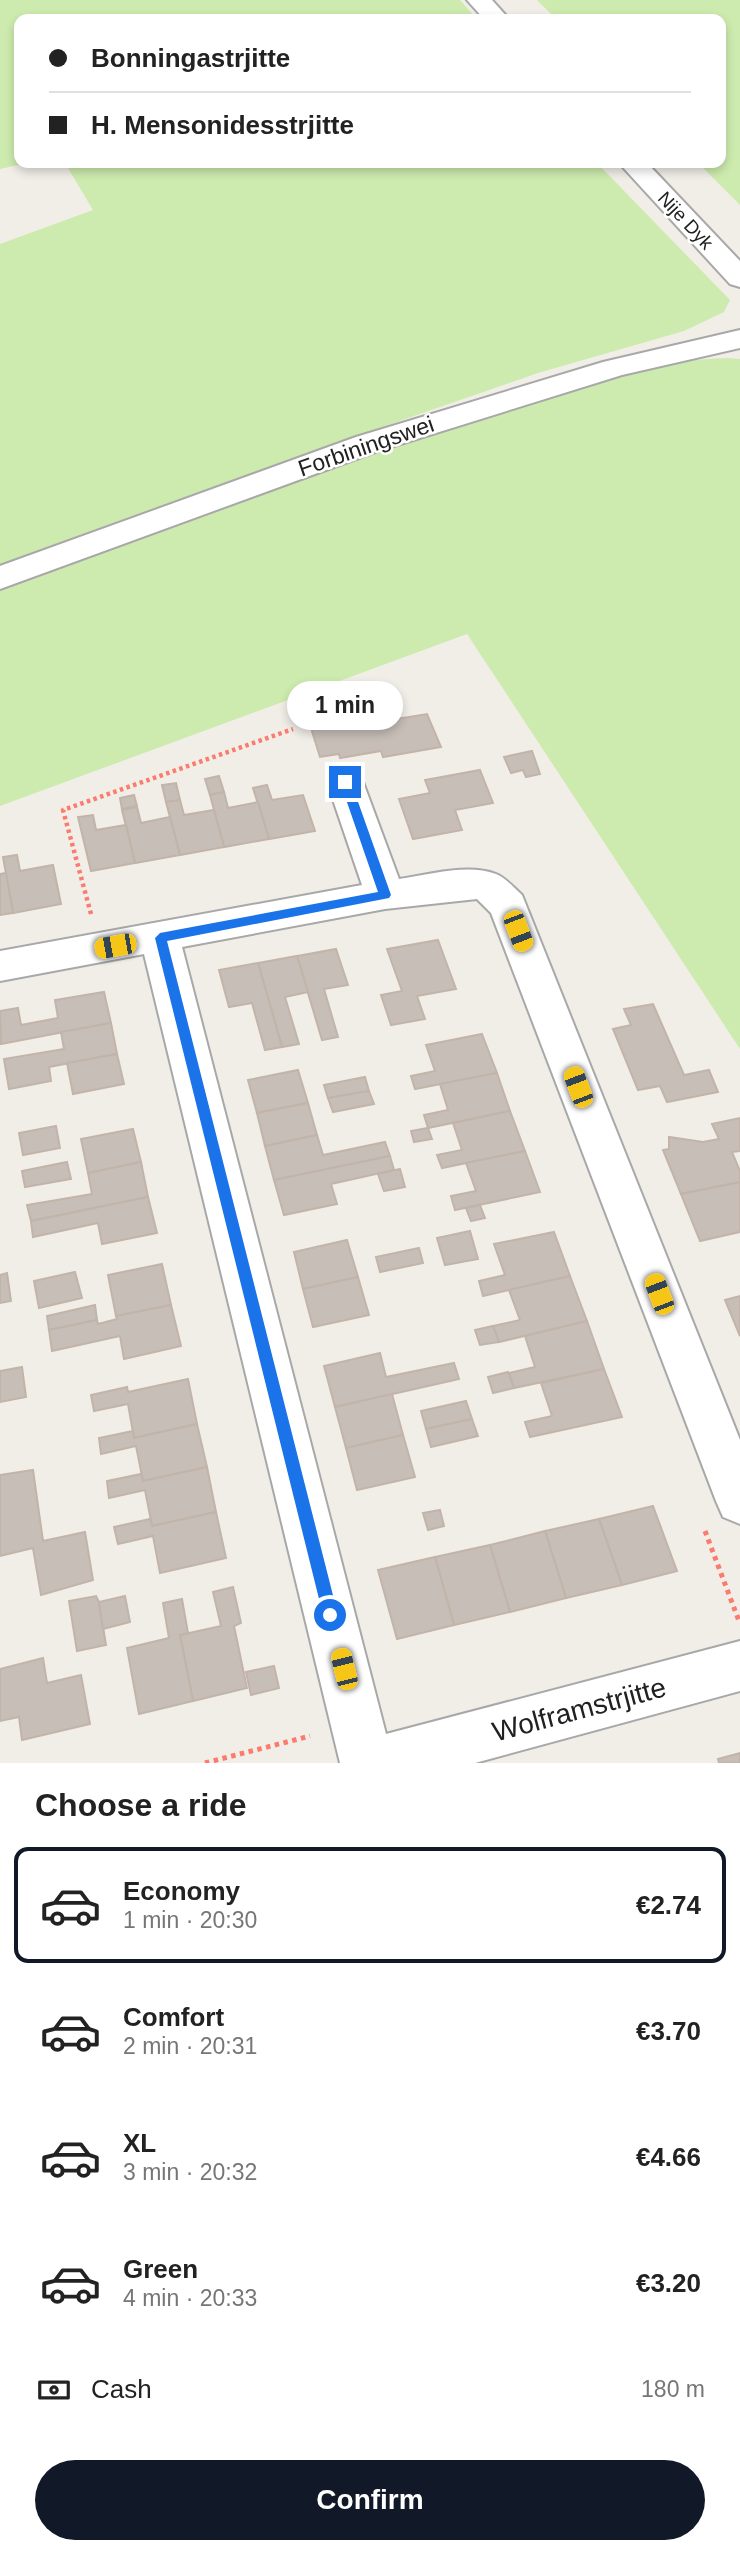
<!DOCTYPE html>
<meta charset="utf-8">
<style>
body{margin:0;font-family:Helvetica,sans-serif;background:#f2f2f2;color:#222;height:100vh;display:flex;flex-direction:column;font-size:26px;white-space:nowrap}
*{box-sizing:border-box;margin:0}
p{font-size:23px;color:#767676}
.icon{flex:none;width:38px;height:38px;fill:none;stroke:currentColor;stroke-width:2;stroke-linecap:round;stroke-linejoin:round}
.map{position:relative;height:1763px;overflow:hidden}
.details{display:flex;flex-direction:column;background:#fff;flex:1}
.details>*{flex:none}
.banner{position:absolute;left:14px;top:14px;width:712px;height:154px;border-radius:14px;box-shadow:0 4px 10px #0003;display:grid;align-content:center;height:154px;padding:0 35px;background:#fff}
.end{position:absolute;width:32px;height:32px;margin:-16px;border:9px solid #1a73e8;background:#fff;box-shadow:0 0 0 4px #fff}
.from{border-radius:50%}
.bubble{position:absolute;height:49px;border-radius:24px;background:#fff;box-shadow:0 4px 10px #0003;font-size:23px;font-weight:700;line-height:49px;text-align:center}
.car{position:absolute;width:21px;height:42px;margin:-21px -10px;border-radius:9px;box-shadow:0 0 5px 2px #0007;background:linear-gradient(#f5c518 24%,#345 0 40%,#f5c518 0 76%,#345 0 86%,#f5c518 0)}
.banner b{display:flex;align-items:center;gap:24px;height:66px;font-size:26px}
.banner b+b{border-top:2px solid #e0e0e0}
.banner i{width:18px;height:18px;background:#222}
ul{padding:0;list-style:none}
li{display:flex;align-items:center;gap:21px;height:116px;margin:0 14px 10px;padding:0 21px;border:4px solid transparent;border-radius:14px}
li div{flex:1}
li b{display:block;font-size:26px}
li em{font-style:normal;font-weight:700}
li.on{border-color:#111827}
li>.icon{width:63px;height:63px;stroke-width:1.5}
h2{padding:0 35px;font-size:32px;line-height:84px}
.pay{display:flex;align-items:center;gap:18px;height:77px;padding:0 35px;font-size:26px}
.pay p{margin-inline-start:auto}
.cta{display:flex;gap:14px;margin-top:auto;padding:14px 35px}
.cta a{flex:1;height:80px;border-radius:42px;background:#111827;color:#fff;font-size:28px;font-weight:700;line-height:80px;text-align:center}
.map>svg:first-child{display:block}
.grass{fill:#cdebae}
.building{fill:#c6beb7;stroke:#c3b4a9;stroke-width:2}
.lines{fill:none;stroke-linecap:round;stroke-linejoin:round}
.minor-casing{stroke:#a8a8a8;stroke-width:4}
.tertiary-casing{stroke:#a8a8a8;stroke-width:4}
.path-far1{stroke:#fb7b6f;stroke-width:4.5;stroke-dasharray:3.5 3.5;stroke-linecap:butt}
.path{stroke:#fb7b6f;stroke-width:5;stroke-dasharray:4.5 4.5;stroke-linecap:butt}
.minor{fill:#fff;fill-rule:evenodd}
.tertiary{fill:#fff;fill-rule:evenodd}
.route{fill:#1a73e8}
.labels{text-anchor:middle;stroke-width:5;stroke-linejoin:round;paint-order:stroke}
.far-street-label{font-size:19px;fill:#212121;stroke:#fff}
.street-label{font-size:23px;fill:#212121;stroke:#fff}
.near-street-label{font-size:28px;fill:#212121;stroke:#fff}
</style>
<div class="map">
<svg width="740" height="1763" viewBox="0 0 740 1763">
<rect width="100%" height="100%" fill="#f1eee8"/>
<g class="grass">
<path d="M 0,0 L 460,0 L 477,19 L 19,19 L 19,163 L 27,163 L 0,169 Z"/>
<path d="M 537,0 L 740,0 L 740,205 L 698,163 L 721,163 L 721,19 L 556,19 Z"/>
<path d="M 65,163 L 597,163 L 730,300 L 724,312 L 684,331 L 538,373 L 290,459 L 0,566 L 0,244 L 93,210 Z"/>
<path d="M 728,358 L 740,359 L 740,1049 L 467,634 L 0,806 L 0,588 C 122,543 243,499 365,455 C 480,413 606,361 728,358 Z"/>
</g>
<g class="building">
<path d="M 373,709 L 378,722 L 427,714 L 441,747 L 383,757 L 381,751 L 340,758 L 339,754 L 320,757 L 310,725 L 328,722 L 326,716 Z"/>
<path d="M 532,751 L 540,774 L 526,777 L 523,770 L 511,773 L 504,757 Z"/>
<path d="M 480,770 L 493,803 L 455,810 L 462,830 L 413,839 L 399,799 L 430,793 L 425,780 Z"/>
<path d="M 219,776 L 224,792 L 210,795 L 205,779 Z"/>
<path d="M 176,783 L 180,800 L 166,802 L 162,785 Z"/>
<path d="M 267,785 L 272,800 L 303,795 L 315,831 L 269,839 L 253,788 Z"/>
<path d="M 224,792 L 228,808 L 258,802 L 269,839 L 224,847 L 210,795 Z"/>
<path d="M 134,795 L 137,806 L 122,809 L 120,798 Z"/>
<path d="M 180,800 L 184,815 L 214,810 L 224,847 L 180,855 L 166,802 Z"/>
<path d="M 137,807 L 141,823 L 170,817 L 180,855 L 135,863 L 122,810 Z"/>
<path d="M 93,815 L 96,830 L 126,825 L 135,863 L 91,871 L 78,817 Z"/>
<path d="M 17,855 L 20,871 L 53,865 L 61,904 L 13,913 L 3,857 Z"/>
<path d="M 6,873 L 13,913 L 0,915 L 0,874 Z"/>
<path d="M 438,940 L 456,989 L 417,996 L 425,1019 L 391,1025 L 381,995 L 402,991 L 387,949 Z"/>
<path d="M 336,949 L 348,985 L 324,989 L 338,1037 L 322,1040 L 297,956 Z"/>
<path d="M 297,956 L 308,992 L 285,997 L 299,1044 L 282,1047 L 258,963 Z"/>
<path d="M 258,963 L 282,1047 L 265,1050 L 252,1003 L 229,1007 L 219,970 Z"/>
<path d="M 104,992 L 111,1023 L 1,1044 L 0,1011 L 18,1008 L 21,1025 L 58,1018 L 55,1000 Z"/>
<path d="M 653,1004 L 684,1075 L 709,1070 L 718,1092 L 667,1102 L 660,1086 L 638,1090 L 613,1029 L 631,1025 L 624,1009 Z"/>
<path d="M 111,1023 L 117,1054 L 49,1067 L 51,1081 L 9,1089 L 4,1059 L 64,1049 L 61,1032 Z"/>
<path d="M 482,1034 L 497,1073 L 415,1089 L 411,1076 L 435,1071 L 426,1045 Z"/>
<path d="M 117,1054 L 124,1084 L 73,1094 L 67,1063 Z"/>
<path d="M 298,1070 L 308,1103 L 257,1113 L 248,1080 Z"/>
<path d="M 497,1073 L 510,1111 L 428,1128 L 424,1115 L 448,1110 L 440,1084 Z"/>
<path d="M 365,1077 L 369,1091 L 328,1098 L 324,1085 Z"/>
<path d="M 369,1091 L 374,1104 L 333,1112 L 328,1098 Z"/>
<path d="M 308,1103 L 317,1135 L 265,1146 L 257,1113 Z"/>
<path d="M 510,1111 L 525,1151 L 442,1168 L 437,1155 L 462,1150 L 453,1123 Z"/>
<path d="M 740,1118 L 740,1151 L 732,1152 L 740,1171 L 740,1182 L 681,1194 L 663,1150 L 669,1149 L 669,1137 L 703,1142 L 719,1139 L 712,1124 Z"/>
<path d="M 56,1126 L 60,1148 L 23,1155 L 19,1133 Z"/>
<path d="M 428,1128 L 432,1139 L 414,1142 L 411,1131 Z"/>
<path d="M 133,1129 L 141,1162 L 88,1173 L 81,1139 Z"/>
<path d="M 317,1135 L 323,1155 L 385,1142 L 390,1156 L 274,1180 L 265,1146 Z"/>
<path d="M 525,1151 L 540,1192 L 455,1210 L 451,1196 L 476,1191 L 466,1163 Z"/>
<path d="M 390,1156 L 394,1170 L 331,1184 L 337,1204 L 284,1215 L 274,1180 Z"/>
<path d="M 67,1162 L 71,1179 L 25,1187 L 22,1171 Z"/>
<path d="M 141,1162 L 148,1197 L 31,1221 L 27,1205 L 92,1194 L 88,1173 Z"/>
<path d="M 400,1169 L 405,1187 L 384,1191 L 378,1174 Z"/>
<path d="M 740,1182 L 740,1232 L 700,1241 L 681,1194 Z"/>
<path d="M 148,1197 L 157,1233 L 102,1244 L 98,1223 L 33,1237 L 31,1221 Z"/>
<path d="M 480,1205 L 485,1218 L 471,1221 L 466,1208 Z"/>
<path d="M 470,1231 L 478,1259 L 445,1265 L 437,1238 Z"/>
<path d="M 554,1232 L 570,1276 L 483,1296 L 479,1281 L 505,1275 L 494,1244 Z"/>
<path d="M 347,1240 L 358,1277 L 303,1289 L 294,1252 Z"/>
<path d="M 419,1248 L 423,1263 L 380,1272 L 376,1257 Z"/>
<path d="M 162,1264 L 171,1305 L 116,1316 L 108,1275 Z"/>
<path d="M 75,1272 L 82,1298 L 39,1308 L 34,1281 Z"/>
<path d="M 7,1273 L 11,1301 L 0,1303 L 0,1275 Z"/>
<path d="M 570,1276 L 587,1321 L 499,1342 L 493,1326 L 520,1320 L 509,1290 Z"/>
<path d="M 358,1277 L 369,1315 L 313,1327 L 303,1289 Z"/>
<path d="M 740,1296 L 740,1336 L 725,1300 Z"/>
<path d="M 95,1305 L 97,1320 L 49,1330 L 47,1316 Z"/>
<path d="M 171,1305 L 181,1346 L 124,1359 L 120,1336 L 52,1351 L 49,1330 L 97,1320 L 98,1324 L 117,1319 L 116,1316 Z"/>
<path d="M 587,1321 L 604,1369 L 514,1388 L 509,1373 L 535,1367 L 525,1336 Z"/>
<path d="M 493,1326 L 499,1342 L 480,1345 L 475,1330 Z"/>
<path d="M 380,1353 L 386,1377 L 454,1363 L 459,1379 L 335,1407 L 324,1366 Z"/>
<path d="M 22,1367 L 26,1397 L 0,1402 L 0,1371 Z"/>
<path d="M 604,1369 L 622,1417 L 530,1437 L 525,1422 L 552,1416 L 541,1383 Z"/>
<path d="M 508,1372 L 514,1388 L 493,1393 L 488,1377 Z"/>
<path d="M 188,1379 L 197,1424 L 134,1438 L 128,1404 L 94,1411 L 91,1395 L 127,1387 L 128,1392 Z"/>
<path d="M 392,1394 L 403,1435 L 346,1448 L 335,1407 Z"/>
<path d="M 466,1401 L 472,1419 L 426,1429 L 421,1411 Z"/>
<path d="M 472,1419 L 478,1436 L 431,1447 L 426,1429 Z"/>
<path d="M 197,1424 L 207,1467 L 143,1481 L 136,1446 L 101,1454 L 99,1438 L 133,1431 L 134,1438 Z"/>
<path d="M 403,1435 L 415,1477 L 357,1490 L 346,1448 Z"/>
<path d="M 207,1467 L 216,1512 L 152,1526 L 145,1490 L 109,1498 L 107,1481 L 141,1474 L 143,1481 Z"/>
<path d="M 33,1470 L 43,1541 L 85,1532 L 93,1580 L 41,1595 L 33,1548 L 0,1556 L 0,1475 Z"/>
<path d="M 653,1506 L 677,1571 L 622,1585 L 599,1519 Z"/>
<path d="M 440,1510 L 444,1526 L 428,1530 L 423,1513 Z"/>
<path d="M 216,1512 L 226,1558 L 160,1573 L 153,1536 L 118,1544 L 114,1527 L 150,1519 L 152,1526 Z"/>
<path d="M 599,1519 L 622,1585 L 566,1598 L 545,1531 Z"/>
<path d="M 545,1531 L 566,1598 L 510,1612 L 490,1545 Z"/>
<path d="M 490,1545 L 510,1612 L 454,1625 L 435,1557 Z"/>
<path d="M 435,1557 L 454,1625 L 397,1639 L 378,1570 Z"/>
<path d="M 233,1587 L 241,1623 L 234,1626 L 247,1688 L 193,1701 L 180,1635 L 221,1626 L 213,1592 Z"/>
<path d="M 96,1596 L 99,1602 L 106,1645 L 77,1651 L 69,1601 Z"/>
<path d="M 125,1596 L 130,1622 L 103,1629 L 99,1602 Z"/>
<path d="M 182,1599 L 188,1633 L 180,1635 L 193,1701 L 139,1714 L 127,1648 L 169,1638 L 163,1603 Z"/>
<path d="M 43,1658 L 47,1683 L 81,1675 L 90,1724 L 22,1740 L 19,1717 L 0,1721 L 0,1669 Z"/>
<path d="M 274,1666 L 279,1688 L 251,1695 L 246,1672 Z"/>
<path d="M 740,1753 L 740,1763 L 719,1763 L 718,1759 Z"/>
</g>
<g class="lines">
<g class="minor-casing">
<path id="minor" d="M 345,769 L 358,773 L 363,782 L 399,879 C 428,875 468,863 496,874 C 506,878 514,888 522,895 L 740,1440 L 740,1524 L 723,1517 L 716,1501 L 491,913 L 477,899 L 385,909 L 182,947 L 386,1734 L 740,1641 L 740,1691 L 475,1763 L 340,1763 L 144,954 L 0,981 L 0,951 L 362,885 L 327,782 L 332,773 Z"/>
</g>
<g class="tertiary-casing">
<g id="tertiary">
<path d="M 467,0 L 492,0 L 509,19 L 484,19 Z"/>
<path d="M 619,163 L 647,163 L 740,261 L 740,287 L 730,284 Z"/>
<path d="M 740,330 L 740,348 L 622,375 L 378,451 L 0,589 L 0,566 L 356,437 L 603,362 Z"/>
</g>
</g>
<path class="path-far1" d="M 91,914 L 63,810 L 293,729"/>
<g class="path">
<path d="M 705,1531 L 739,1621"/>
<path d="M 205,1763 L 310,1736"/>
</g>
<use href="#minor" class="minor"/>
<use href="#tertiary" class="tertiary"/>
</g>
<path class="route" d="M 345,778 L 351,782 L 391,895 L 389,898 L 167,941 L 338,1615 L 336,1620 L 330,1622 L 325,1620 L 323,1615 L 155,938 L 160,933 L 378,892 L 340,782 Z"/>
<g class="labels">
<g class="far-street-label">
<text transform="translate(686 220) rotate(47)" y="7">Nije Dyk</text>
</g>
<g class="street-label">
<text transform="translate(366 446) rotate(-19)" y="8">Forbiningswei</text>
</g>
<g class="near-street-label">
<text transform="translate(579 1709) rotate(-15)" y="10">Wolframstrjitte</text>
</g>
</g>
</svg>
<i class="end from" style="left:330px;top:1615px"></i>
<i class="end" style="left:345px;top:782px"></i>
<div class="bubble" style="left:287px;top:681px;width:116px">1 min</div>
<i class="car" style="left:518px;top:931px;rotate:159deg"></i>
<i class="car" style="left:115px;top:946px;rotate:260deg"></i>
<i class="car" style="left:578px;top:1087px;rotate:339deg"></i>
<i class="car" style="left:659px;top:1294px;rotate:339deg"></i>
<i class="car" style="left:344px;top:1669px;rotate:346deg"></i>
<div class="banner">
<b><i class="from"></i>Bonningastrjitte</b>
<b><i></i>H. Mensonidesstrjitte</b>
</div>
</div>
<section class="details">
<h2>Choose a ride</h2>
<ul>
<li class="on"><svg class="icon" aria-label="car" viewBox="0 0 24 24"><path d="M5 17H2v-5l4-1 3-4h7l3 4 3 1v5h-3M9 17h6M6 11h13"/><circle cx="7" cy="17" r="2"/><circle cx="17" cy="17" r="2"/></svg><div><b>Economy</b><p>1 min · 20:30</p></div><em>€2.74</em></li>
<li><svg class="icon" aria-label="car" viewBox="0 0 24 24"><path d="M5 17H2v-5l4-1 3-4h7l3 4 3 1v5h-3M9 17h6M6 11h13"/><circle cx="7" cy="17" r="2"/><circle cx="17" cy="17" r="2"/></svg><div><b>Comfort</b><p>2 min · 20:31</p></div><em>€3.70</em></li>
<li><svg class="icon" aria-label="car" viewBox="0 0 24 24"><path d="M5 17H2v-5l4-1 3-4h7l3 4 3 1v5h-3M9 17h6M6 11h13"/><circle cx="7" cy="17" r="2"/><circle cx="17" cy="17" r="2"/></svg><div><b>XL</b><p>3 min · 20:32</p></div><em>€4.66</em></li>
<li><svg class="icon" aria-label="car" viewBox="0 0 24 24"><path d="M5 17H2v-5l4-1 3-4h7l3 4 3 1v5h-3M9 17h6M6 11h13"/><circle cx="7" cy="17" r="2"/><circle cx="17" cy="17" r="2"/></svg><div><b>Green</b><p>4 min · 20:33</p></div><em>€3.20</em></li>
</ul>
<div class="pay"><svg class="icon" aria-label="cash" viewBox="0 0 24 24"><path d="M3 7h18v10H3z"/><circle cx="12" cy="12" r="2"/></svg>Cash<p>180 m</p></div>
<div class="cta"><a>Confirm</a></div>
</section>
